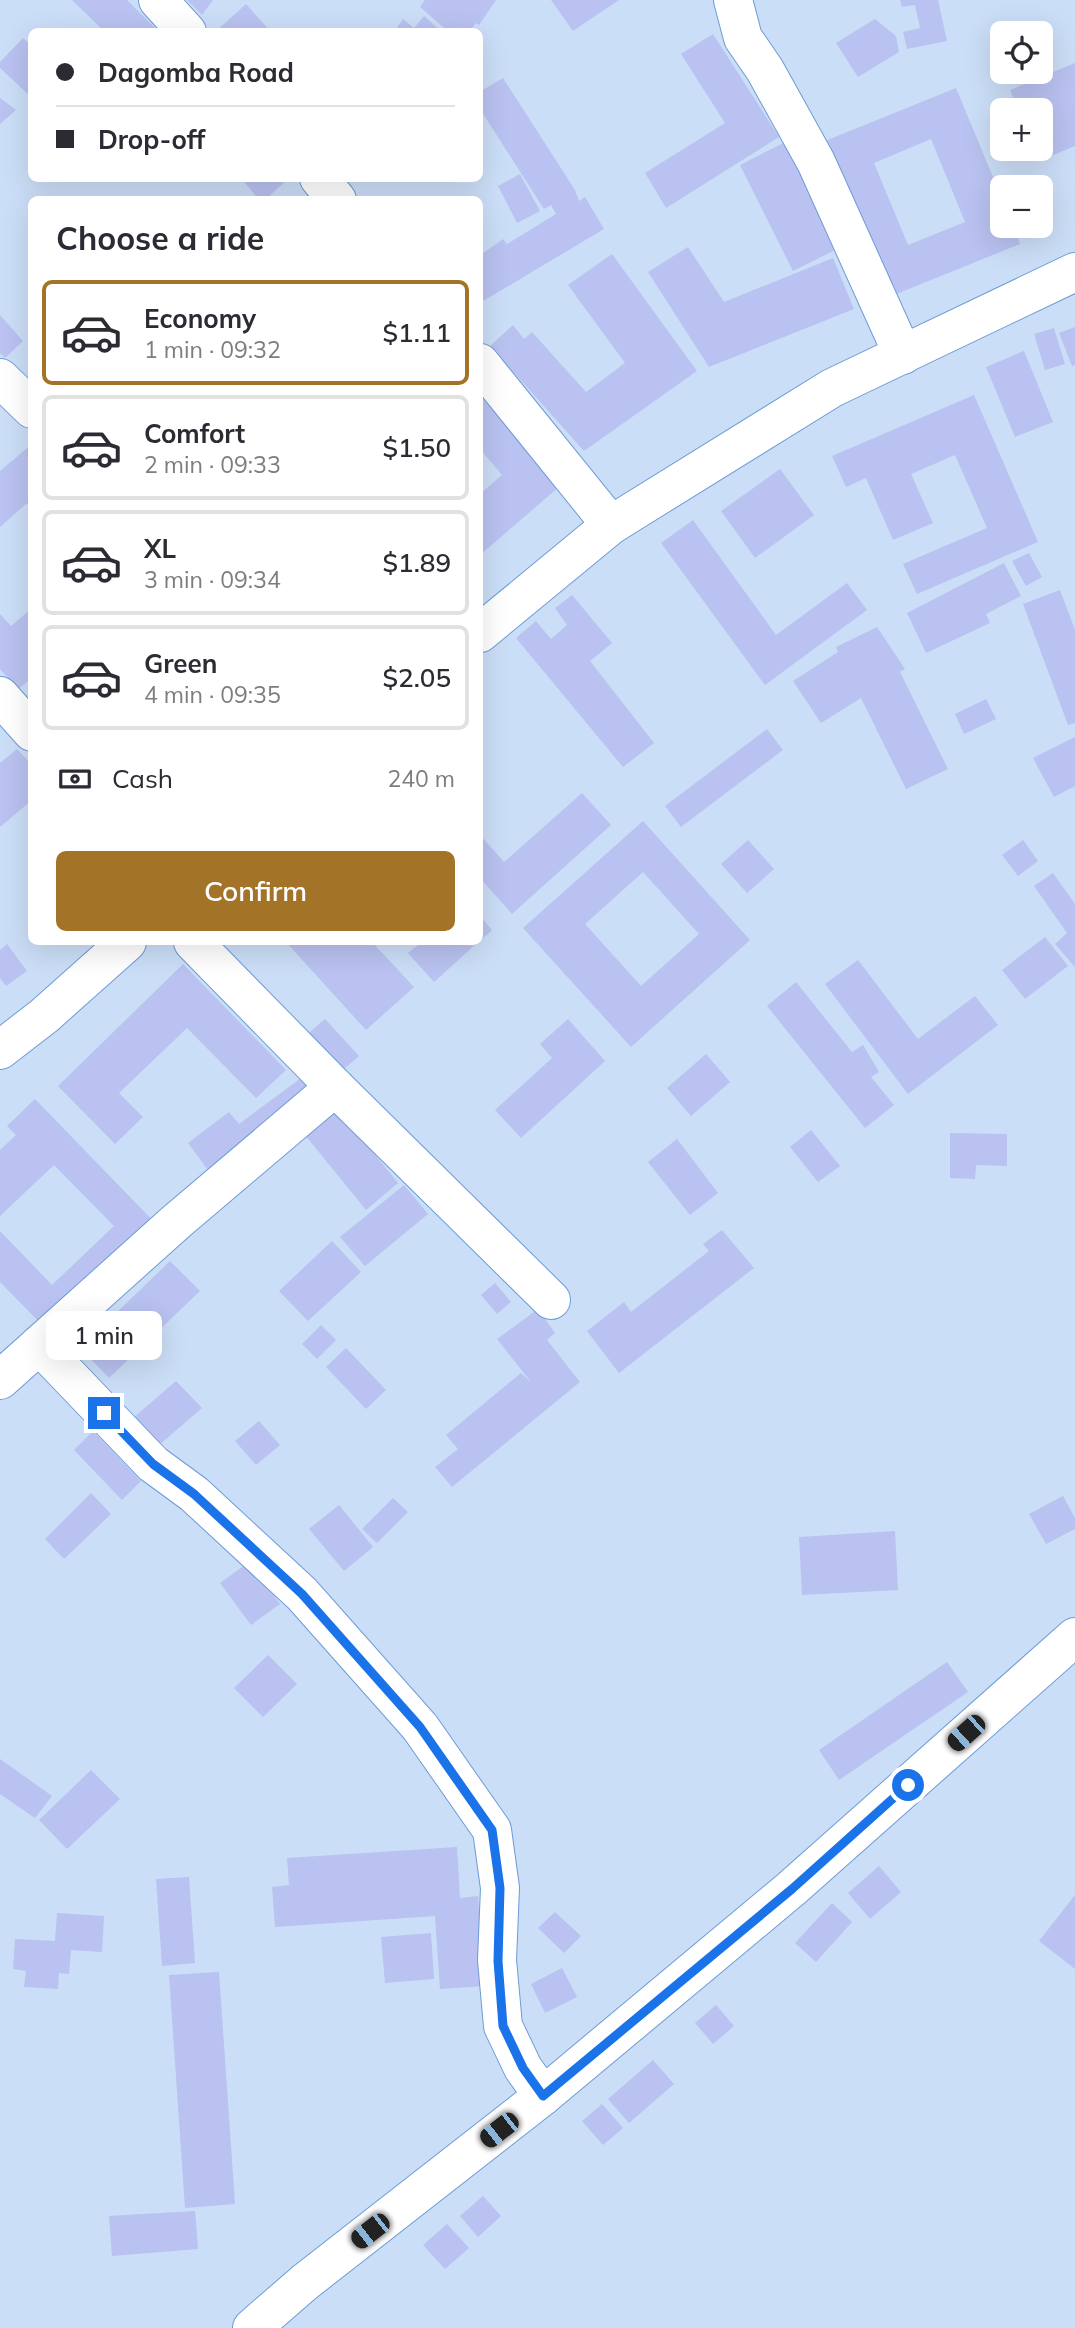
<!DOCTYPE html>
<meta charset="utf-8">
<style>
body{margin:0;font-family:Mulish,sans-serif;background:#f7f7f7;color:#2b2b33;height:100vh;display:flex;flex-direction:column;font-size:26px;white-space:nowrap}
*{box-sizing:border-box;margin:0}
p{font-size:23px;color:#7c7c81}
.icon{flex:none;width:38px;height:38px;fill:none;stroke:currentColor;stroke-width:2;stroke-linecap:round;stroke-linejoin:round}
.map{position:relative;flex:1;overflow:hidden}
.panel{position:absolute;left:28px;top:196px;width:455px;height:749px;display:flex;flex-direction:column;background:#fff;border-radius:10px;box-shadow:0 7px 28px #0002}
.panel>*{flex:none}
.guide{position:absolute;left:28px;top:28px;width:455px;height:154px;border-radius:10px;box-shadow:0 7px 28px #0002;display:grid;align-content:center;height:154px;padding:0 28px;background:#fff}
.fabs{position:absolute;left:990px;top:21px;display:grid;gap:14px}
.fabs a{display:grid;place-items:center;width:63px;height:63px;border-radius:10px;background:#fff;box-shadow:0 7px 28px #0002;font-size:35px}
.end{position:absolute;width:32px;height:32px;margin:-16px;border:9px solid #1a73e8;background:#fff;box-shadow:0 0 0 4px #fff}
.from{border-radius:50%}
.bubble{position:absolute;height:49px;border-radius:10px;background:#fff;box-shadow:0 7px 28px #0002;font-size:23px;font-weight:600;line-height:49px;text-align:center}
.car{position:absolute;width:21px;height:42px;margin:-21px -10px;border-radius:9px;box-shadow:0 0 5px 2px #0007;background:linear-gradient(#222 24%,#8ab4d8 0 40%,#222 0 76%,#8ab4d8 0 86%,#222 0)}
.guide b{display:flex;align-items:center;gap:24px;height:66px;font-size:26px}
.guide b+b{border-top:2px solid #e1e1e2}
.guide i{width:18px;height:18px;background:#2b2b33}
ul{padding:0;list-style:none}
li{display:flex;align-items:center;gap:21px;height:105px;margin:0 14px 10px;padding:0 14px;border:4px solid #e1e1e2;border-radius:10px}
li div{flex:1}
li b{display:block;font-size:26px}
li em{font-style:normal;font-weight:600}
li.active{border-color:#a37428}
li>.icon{width:63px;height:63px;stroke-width:1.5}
h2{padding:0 28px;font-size:32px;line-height:84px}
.pay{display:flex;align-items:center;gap:18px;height:77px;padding:0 28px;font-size:26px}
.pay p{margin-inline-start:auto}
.primary-button{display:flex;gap:14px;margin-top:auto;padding:14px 28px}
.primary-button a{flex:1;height:80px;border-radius:10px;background:#a37428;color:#fff;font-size:28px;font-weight:600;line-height:80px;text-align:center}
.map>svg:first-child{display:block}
.building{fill:#b9c2f0;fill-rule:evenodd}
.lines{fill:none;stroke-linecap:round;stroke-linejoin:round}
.minor-casing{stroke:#6e9bd5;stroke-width:40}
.tertiary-casing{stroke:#6e9bd5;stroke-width:40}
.minor{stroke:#fff;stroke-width:38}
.tertiary{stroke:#fff;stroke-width:38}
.route{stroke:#1a73e8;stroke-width:9}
</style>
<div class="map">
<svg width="1075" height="2328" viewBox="0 0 1075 2328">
<rect width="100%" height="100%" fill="#cbdef7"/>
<g class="building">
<path d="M 72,0 L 127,0 L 159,32 L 105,32 Z"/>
<path d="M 187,0 L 213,0 L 202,15 Z"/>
<path d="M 425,0 L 496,0 L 479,25 L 476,23 L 469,32 L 449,32 L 420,7 Z"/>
<path d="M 551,0 L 619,0 L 573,31 Z"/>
<path d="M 900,0 L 938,0 L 947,41 L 907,49 L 903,32 L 920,28 L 915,5 L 902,7 Z"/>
<path d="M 246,4 L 271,32 L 215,32 Z"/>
<path d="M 424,16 L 442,32 L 394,32 L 403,19 L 414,28 Z"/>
<path d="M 875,19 L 896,36 L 899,52 L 858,77 L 836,43 Z"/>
<path d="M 713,34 L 779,137 L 666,208 L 645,173 L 725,123 L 681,54 Z"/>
<path d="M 23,38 L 32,46 L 32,98 L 0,68 L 0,62 Z"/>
<path d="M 1075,63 L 1075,146 L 1039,161 L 1034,149 L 1041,149 L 1041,110 L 1018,110 L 1010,90 Z"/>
<path d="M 503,78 L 575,190 L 579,201 L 585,197 L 604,229 L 480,303 L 482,254 L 503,239 L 507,244 L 556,214 L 551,205 L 544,209 L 480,109 L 481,91 Z"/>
<path d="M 956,88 L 1003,201 L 1003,226 L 1013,226 L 1020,244 L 889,297 L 825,141 ZM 931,139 L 965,222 L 908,245 L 874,163 Z"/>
<path d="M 0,98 L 16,110 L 0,124 Z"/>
<path d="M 793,138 L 847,244 L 793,271 L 740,165 Z"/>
<path d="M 520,174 L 540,211 L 517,223 L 498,186 Z"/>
<path d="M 241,178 L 289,178 L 265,200 L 259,200 Z"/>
<path d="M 688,247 L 724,302 L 833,258 L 854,309 L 709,367 L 648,272 Z"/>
<path d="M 612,254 L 697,371 L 584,451 L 490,346 L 513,325 L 524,339 L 532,332 L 586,392 L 625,363 L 568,285 Z"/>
<path d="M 0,315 L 23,341 L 5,358 L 0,353 Z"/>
<path d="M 1075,327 L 1075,365 L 1072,366 L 1059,333 Z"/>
<path d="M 1054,328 L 1065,364 L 1045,370 L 1034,334 Z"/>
<path d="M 1024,351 L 1053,422 L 1015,437 L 986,367 Z"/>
<path d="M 480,393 L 560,486 L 480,555 L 480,494 L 502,475 L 480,449 Z"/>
<path d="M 974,395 L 1038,542 L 917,594 L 903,564 L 987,528 L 955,455 L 911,474 L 933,523 L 893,540 L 866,478 L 846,487 L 832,456 Z"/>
<path d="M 32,444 L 32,509 L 27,503 L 0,527 L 0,471 Z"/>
<path d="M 780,469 L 814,515 L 755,558 L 721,511 Z"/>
<path d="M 693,520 L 776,635 L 847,583 L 867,610 L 765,685 L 661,543 Z"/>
<path d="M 1029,553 L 1042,577 L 1026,586 L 1012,561 Z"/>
<path d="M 1004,563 L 1021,596 L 986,614 L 990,623 L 926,653 L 907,613 Z"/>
<path d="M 1060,590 L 1075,630 L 1075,723 L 1068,725 L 1023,604 Z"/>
<path d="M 572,595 L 612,643 L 590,661 L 654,743 L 623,767 L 516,638 L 536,621 L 551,639 L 567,625 L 555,608 Z"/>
<path d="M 32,608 L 32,678 L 18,689 L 0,669 L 0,614 L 11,626 Z"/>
<path d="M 877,627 L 905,669 L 900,672 L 948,769 L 906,789 L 861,698 L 821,723 L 793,681 L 838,652 L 836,647 Z"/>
<path d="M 986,699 L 996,719 L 964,734 L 955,714 Z"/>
<path d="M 767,729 L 783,750 L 681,827 L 665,806 Z"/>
<path d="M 1075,737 L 1075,786 L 1054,797 L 1033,758 Z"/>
<path d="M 17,749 L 32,765 L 32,800 L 0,827 L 0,763 Z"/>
<path d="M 582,793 L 611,825 L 512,914 L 480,878 L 480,835 L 504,862 Z"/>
<path d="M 643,821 L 750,940 L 631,1047 L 523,928 ZM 643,872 L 699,934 L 641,986 L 585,924 Z"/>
<path d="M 748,840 L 774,869 L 747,893 L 721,864 Z"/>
<path d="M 1023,840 L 1038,861 L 1018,876 L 1002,855 Z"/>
<path d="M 1053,873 L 1075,904 L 1075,967 L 1055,944 L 1067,933 L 1034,886 Z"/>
<path d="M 480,916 L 492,930 L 480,941 Z"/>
<path d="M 1045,937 L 1068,966 L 1025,999 L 1002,970 Z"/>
<path d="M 286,942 L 372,942 L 414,987 L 366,1030 Z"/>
<path d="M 422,942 L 478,942 L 434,982 L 408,953 Z"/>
<path d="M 7,944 L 27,971 L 6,986 L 0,978 L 0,950 Z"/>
<path d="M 858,960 L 918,1039 L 975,996 L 998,1025 L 908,1094 L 825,984 Z"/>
<path d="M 183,964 L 286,1070 L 256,1098 L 187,1028 L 119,1093 L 143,1117 L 115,1144 L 58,1086 Z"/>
<path d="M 796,982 L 852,1052 L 863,1045 L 879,1072 L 871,1077 L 894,1105 L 865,1128 L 767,1006 Z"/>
<path d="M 325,1019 L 359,1056 L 338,1074 L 304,1037 Z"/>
<path d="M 568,1019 L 605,1061 L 521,1138 L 495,1110 L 552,1058 L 540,1044 Z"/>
<path d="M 706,1054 L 730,1082 L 691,1116 L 667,1088 Z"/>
<path d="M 305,1075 L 322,1096 L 214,1178 L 188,1143 L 229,1112 L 239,1124 Z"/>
<path d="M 35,1099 L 159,1227 L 49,1332 L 0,1282 L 0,1231 L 52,1285 L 114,1226 L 54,1165 L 0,1216 L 0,1150 L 16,1135 L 7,1126 Z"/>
<path d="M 337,1108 L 398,1183 L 366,1210 L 305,1135 Z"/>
<path d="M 811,1130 L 840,1166 L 818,1182 L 790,1147 Z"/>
<path d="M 950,1133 L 1007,1134 L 1007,1166 L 976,1165 L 975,1179 L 950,1178 Z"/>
<path d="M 677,1139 L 718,1193 L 690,1215 L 648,1162 Z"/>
<path d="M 404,1185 L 428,1214 L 365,1266 L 340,1237 Z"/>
<path d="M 722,1230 L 754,1268 L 619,1373 L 587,1331 L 624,1302 L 631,1312 L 709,1251 L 703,1244 Z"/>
<path d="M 332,1241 L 361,1272 L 308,1321 L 279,1291 Z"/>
<path d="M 170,1261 L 200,1291 L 109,1378 L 80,1348 Z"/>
<path d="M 495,1283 L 511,1302 L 497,1314 L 481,1295 Z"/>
<path d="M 538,1309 L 555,1333 L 547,1340 L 580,1382 L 452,1487 L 435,1467 L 458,1449 L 446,1435 L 521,1373 L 531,1382 L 497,1339 Z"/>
<path d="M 321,1325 L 336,1340 L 317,1359 L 302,1344 Z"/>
<path d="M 346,1348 L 386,1390 L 366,1409 L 326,1367 Z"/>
<path d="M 176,1381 L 202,1408 L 151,1452 L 126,1424 Z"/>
<path d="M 259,1421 L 280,1445 L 256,1465 L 235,1441 Z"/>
<path d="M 93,1431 L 141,1481 L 122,1500 L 74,1450 Z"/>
<path d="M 91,1493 L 111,1514 L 64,1559 L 45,1539 Z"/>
<path d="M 1063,1496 L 1075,1518 L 1075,1529 L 1046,1544 L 1029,1514 Z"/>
<path d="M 393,1498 L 408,1512 L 377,1543 L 362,1529 Z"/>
<path d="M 339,1505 L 373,1547 L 344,1571 L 309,1529 Z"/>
<path d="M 895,1531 L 898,1590 L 802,1595 L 799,1537 Z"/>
<path d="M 249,1562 L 280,1604 L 251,1625 L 220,1583 Z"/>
<path d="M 268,1655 L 297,1684 L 263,1717 L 234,1688 Z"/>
<path d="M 947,1662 L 968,1692 L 839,1780 L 819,1750 Z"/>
<path d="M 0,1759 L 52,1796 L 35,1818 L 0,1794 Z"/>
<path d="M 91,1770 L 120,1799 L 67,1849 L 39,1820 Z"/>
<path d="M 457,1847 L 460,1898 L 478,1896 L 484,1986 L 440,1989 L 435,1916 L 275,1927 L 272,1887 L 289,1885 L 287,1858 Z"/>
<path d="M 879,1866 L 901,1892 L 870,1919 L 848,1893 Z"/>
<path d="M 189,1877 L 195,1963 L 162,1966 L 156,1879 Z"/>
<path d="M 1075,1895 L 1075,1969 L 1039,1941 Z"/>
<path d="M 832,1903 L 852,1922 L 816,1962 L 795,1943 Z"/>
<path d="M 555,1912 L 581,1936 L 564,1953 L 538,1928 Z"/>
<path d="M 57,1913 L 104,1916 L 102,1952 L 71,1950 L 69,1974 L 59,1973 L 58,1989 L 24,1987 L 26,1971 L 13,1969 L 15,1939 L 55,1941 Z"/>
<path d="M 431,1933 L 434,1979 L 385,1983 L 381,1937 Z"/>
<path d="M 562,1968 L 577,1997 L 545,2013 L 531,1984 Z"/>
<path d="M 219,1972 L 235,2204 L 185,2208 L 169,1975 Z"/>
<path d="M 716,2005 L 734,2026 L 713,2044 L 695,2023 Z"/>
<path d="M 653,2060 L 674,2084 L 629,2123 L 608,2099 Z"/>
<path d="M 602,2104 L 623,2128 L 603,2145 L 582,2121 Z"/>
<path d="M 483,2196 L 501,2216 L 478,2237 L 460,2216 Z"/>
<path d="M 195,2211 L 198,2249 L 112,2256 L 109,2216 Z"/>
<path d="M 447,2224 L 469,2248 L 445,2269 L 423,2245 Z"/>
</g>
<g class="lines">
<g class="minor-casing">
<g id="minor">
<path d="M 158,0 L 187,32"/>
<path d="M 733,0 L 743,38 L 765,70 L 816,162 L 903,355"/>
<path d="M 319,178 L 337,200"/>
<path d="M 480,363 L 611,525"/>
<path d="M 0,378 L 32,409"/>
<path d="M 480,633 L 611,525 L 832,388 L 1075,272"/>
<path d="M 0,696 L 32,732"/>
<path d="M 193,942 L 335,1087 L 551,1300"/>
<path d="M 0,1050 L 44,1016 L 127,942"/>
<path d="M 39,1345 L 153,1464 L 194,1494 L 302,1594 L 420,1727 L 492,1830 L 500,1888 L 497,1960 L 503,2026 L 523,2068 L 543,2096"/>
<path d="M 0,1380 L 176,1222 L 335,1087"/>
</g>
</g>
<g class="tertiary-casing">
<path id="tertiary" d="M 252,2328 L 305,2282 L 543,2096 L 791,1889 L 1075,1637"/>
</g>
<use href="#minor" class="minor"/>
<use href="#tertiary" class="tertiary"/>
</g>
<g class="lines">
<path class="route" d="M 104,1413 L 153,1464 L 194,1494 L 302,1594 L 420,1727 L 492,1830 L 500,1888 L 498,1961 L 503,2026 L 523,2068 L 543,2096 L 792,1889 L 908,1785"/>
</g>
</svg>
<div class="fabs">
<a><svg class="icon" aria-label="locate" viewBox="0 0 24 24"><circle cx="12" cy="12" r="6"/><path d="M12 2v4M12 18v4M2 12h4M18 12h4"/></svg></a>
<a>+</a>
<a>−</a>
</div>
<i class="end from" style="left:908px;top:1785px"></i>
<i class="end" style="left:104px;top:1413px"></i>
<div class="bubble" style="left:46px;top:1311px;width:116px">1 min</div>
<i class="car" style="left:966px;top:1733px;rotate:228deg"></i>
<i class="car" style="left:499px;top:2130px;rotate:232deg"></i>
<i class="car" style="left:370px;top:2231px;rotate:232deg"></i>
<div class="guide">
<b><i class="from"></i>Dagomba Road</b>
<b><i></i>Drop-off</b>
</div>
<section class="panel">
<h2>Choose a ride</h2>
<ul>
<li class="active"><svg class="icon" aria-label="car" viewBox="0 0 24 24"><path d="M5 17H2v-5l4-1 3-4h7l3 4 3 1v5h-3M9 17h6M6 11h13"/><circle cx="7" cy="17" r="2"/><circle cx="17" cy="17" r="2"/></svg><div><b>Economy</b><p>1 min · 09:32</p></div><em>$1.11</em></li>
<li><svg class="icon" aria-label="car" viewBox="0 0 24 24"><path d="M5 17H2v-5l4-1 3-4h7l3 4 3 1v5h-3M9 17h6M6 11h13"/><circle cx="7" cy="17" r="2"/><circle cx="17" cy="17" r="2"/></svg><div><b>Comfort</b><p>2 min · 09:33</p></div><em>$1.50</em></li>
<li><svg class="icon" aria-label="car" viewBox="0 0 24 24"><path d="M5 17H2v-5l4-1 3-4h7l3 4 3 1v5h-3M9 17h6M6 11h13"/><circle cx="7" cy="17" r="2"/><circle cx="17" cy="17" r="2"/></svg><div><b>XL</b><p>3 min · 09:34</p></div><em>$1.89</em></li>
<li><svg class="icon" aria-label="car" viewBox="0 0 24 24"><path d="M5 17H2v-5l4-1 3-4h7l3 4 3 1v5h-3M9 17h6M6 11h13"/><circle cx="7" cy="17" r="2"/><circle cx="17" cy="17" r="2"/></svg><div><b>Green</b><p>4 min · 09:35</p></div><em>$2.05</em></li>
</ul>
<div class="pay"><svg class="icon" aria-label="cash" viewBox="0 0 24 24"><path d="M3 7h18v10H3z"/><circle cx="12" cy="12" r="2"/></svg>Cash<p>240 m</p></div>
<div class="primary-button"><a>Confirm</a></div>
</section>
</div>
